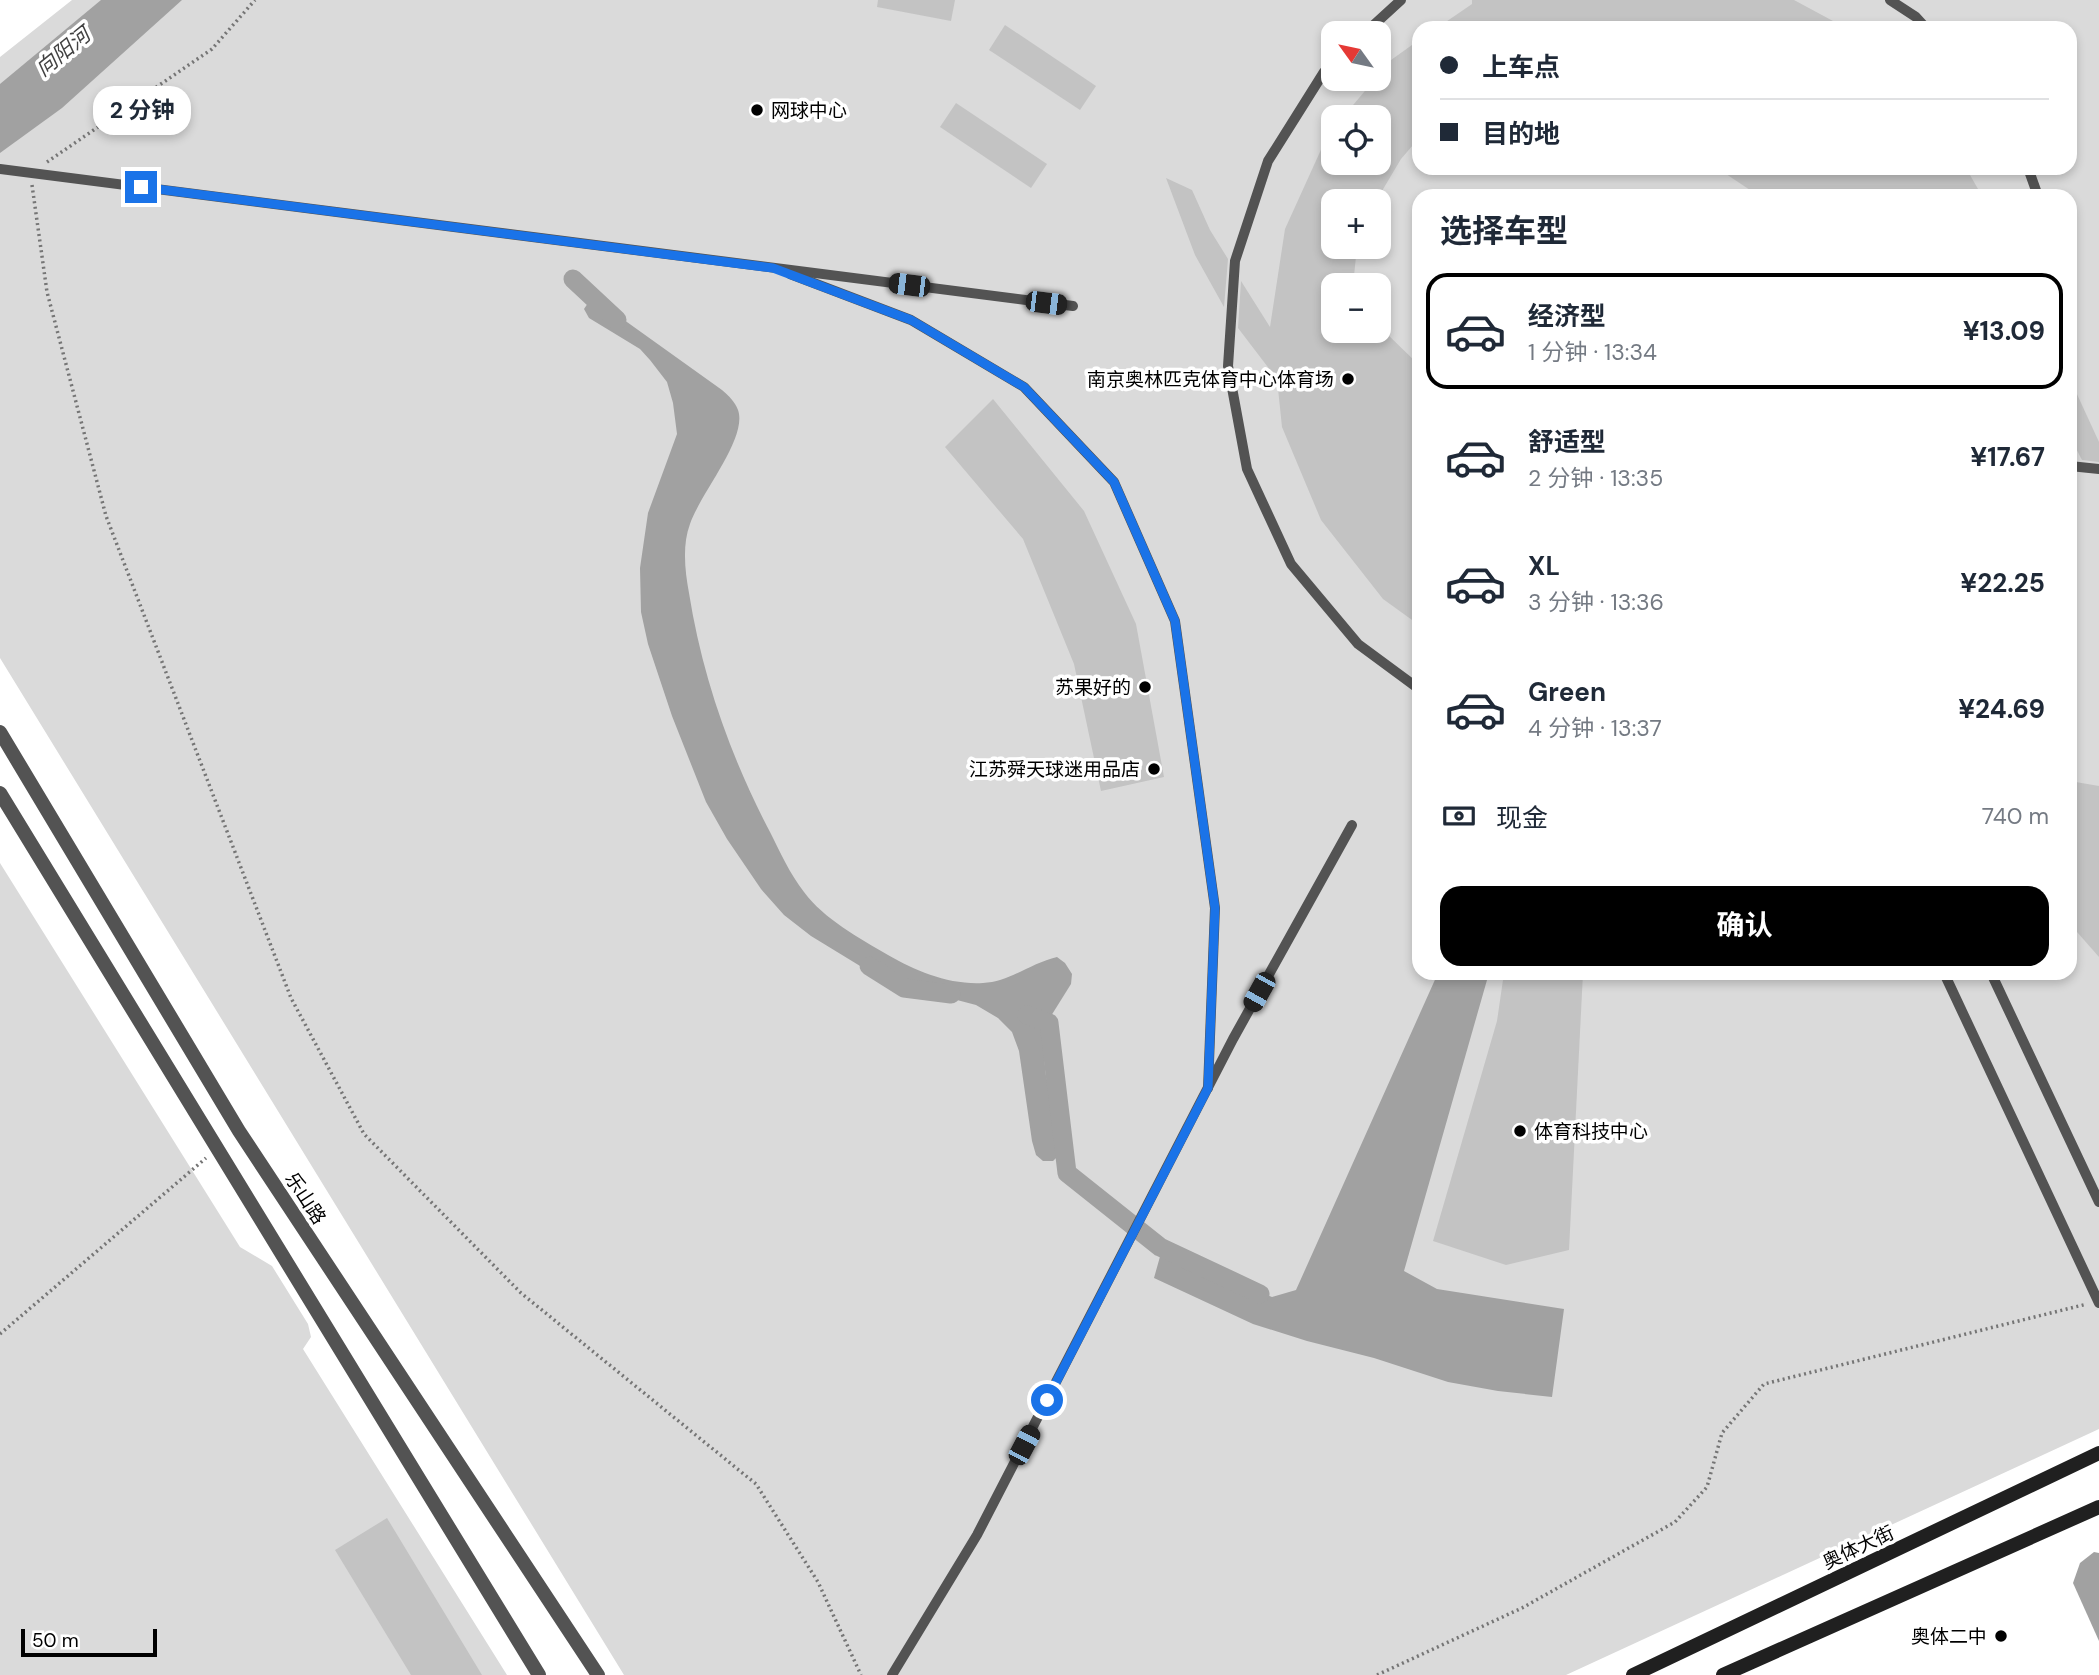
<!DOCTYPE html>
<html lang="zh">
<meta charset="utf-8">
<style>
body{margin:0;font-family:"DM Sans","Noto Sans SC",sans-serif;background:#f2f2f3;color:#1f2937;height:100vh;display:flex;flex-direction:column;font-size:26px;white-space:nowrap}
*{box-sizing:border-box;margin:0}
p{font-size:23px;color:#747a83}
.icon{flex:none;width:38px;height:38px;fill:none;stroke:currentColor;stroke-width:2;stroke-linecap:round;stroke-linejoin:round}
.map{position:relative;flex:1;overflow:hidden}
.details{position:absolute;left:1412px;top:189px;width:665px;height:791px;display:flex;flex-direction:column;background:#fff;border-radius:21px;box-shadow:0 4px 10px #0003}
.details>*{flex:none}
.top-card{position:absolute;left:1412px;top:21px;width:665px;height:154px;border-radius:21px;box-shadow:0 4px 10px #0003;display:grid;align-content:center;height:154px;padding:0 28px;background:#fff}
.needle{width:46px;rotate:303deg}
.fabs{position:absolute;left:1321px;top:21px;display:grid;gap:14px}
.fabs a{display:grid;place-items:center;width:70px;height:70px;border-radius:14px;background:#fff;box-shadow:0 4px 10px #0003;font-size:35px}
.scale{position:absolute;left:21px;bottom:18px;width:136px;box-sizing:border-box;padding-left:7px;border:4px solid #000;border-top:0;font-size:19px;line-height:24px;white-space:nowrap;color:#000;-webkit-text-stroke:5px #fff;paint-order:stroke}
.end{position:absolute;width:32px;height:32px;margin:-16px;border:9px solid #1a73e8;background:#fff;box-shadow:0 0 0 4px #fff}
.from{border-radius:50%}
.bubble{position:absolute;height:49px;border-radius:21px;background:#fff;box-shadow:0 4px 10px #0003;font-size:23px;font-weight:700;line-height:49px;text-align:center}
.car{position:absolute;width:21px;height:42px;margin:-21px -10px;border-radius:9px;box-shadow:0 0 5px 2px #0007;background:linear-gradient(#222 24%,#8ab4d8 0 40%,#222 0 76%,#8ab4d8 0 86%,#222 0)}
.top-card b{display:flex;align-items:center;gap:24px;height:66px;font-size:26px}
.top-card b+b{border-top:2px solid #e0e1e3}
.top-card i{width:18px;height:18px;background:#1f2937}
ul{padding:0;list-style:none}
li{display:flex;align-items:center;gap:21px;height:116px;margin:0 14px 10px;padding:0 14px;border:4px solid transparent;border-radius:21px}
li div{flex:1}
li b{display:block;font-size:26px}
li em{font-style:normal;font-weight:700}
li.selected{border-color:#000}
li>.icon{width:63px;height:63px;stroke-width:1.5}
h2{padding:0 28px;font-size:32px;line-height:84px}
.pay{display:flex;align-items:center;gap:18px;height:77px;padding:0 28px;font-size:26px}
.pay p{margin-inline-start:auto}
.button{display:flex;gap:14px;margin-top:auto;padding:14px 28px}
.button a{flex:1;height:80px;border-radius:21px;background:#000;color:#fff;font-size:28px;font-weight:700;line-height:80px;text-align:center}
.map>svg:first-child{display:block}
.green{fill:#dadada;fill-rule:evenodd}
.water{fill:#a1a1a1}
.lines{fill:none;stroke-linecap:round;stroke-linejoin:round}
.canal{stroke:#a1a1a1;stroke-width:19}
.building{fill:#c3c3c3}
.path{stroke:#757575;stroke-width:3.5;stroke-dasharray:2 3.5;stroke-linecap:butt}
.service{stroke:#535353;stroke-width:10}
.tertiary{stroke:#535353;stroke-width:14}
.secondary{stroke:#202020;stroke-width:14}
.route{stroke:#1a73e8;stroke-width:9}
.poi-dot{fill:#000;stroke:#fff;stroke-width:2.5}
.labels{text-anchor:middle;stroke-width:7;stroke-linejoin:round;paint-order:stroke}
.poi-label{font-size:19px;fill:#000;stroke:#fff;text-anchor:end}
.street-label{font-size:19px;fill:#000;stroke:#fff}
.water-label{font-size:21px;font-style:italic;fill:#424242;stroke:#fff}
</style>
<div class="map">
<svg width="2099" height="1675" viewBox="0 0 2099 1675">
<rect width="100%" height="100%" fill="#fff"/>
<g class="green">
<path d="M 72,0 L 2099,0 L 2099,1429 L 1566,1675 L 624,1675 L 0,658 L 0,57 ZM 1419,28 L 2070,28 L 2070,168 L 1419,168 ZM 1334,33 L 1379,33 L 1379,79 L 1334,79 ZM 1334,117 L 1379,117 L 1379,163 L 1334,163 ZM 1419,196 L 2070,196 L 2070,973 L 1419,973 ZM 1334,201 L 1379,201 L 1379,247 L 1334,247 ZM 1334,285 L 1379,285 L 1379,331 L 1334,331 Z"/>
<path d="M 0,863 L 240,1247 L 272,1266 L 308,1324 L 311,1337 L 303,1349 L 507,1675 L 0,1675 Z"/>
</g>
<g class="water">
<path d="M 101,0 L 182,0 L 62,108 L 0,153 L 0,84 Z"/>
<path d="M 599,302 L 722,390 C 729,396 735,402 738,410 C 748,438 700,494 690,524 C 682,545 685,572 689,593 C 702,676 731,758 770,832 C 780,852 790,874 804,892 C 824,919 859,938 888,955 C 916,971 949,985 983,983 C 1009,982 1031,963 1057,957 L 1065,963 L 1072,974 L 1071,984 L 1051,1016 L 1044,1056 L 1046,1076 L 1062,1142 L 1058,1156 L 1053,1161 L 1043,1161 L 1036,1155 L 1032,1141 L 1019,1051 L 1012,1032 L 998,1018 L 976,1005 L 938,995 L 865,969 L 811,936 L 784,915 L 761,889 L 727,839 L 706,802 L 672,716 L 648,644 L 641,612 L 640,568 L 648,513 L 677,434 L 673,403 L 667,382 L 650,360 L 640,349 L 589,318 L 584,309 L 588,303 Z"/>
<path d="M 1438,973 L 1489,973 L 1404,1271 L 1437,1289 L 1564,1309 L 1552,1397 L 1498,1391 L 1448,1382 L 1374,1358 L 1307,1341 L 1253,1324 L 1154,1278 L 1161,1253 L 1272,1297 L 1296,1290 Z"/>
<path d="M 2094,1552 L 2099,1553 L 2099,1641 L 2073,1583 L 2080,1563 Z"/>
</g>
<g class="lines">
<g class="canal">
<path d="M 573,279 L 617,320"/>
<path d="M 869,966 L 904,988 L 951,994"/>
<path d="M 1027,1015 L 1049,1023 L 1067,1173 L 1160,1247 L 1260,1294"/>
</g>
</g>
<g class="building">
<path d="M 878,0 L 955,0 L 951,21 L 877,7 Z"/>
<path d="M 1472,0 L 1794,0 L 1846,28 L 1437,28 L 1472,4 Z"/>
<path d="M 1005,25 L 1096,86 L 1080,110 L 989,50 Z"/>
<path d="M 1419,40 L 1419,138 L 1401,159 L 1376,201 L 1334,201 L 1334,247 L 1357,247 L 1353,285 L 1334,285 L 1334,331 L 1384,331 L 1419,365 L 1419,625 L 1383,599 L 1321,520 L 1282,427 L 1277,379 L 1238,328 L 1241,281 L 1270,327 L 1285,229 L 1334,121 L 1334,163 L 1379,163 L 1379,117 L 1343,117 L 1375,79 L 1379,79 L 1379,74 L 1391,60 Z"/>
<path d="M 956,103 L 1047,164 L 1031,188 L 940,127 Z"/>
<path d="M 1717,168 L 1966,168 L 1982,196 L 1759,196 Z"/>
<path d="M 1166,178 L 1192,190 L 1210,230 L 1228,259 L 1224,307 L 1195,255 Z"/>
<path d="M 2070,379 L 2099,442 L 2099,462 L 2082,460 L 2070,437 Z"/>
<path d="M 993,399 L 1084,511 L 1136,624 L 1164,777 L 1101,791 L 1074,664 L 1023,539 L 945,447 Z"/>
<path d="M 2070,781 L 2099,786 L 2099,957 L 2070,924 Z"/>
<path d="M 1504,973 L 1583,973 L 1569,1250 L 1506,1265 L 1433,1241 L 1497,1021 Z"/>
<path d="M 387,1518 L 433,1594 L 482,1675 L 411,1675 L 335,1550 Z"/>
</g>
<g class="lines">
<g class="path">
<path d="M 47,162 L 212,49 L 255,0"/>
<path d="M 32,185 L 47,292 L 106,516 L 291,998 L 364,1134 L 521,1293 L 756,1484 L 818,1582 L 861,1675"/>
<path d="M 0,1334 L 206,1158"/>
<path d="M 1377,1675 L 1522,1608 L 1675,1522 L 1707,1487 L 1722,1433 L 1764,1384 L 2087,1304"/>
</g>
<g class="service">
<path d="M 1890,0 L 1916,17 L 1926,28"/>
<path d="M 1365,33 L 1401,0"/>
<path d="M 1334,63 L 1324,72 L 1268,161 L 1235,261 L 1228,366 L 1247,469 L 1291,564 L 1358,644 L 1419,689"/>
<path d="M 2028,168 L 2038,196"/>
<path d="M 0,169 L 1073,306"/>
<path d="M 790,274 L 911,320 L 1024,387 L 1114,482 L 1175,621 L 1215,908 L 1208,1088"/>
<path d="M 2070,466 L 2099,469"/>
<path d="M 1944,973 L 2099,1303"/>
<path d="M 1991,973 L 2099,1202"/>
<path d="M 892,1675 L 977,1535 L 1233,1039 L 1352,825"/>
</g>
<g class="tertiary">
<path d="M 0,732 L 239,1131 L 598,1675"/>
<path d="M 0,793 L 539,1675"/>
</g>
<g class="secondary">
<path d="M 1633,1675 L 2099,1453"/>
<path d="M 1723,1675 L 2099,1507"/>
</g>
</g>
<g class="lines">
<path class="route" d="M 141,187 L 773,268 L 911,320 L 1024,387 L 1114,482 L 1175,621 L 1215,908 L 1208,1088 L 1047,1400"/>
</g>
<g class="poi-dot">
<circle cx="757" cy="110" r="7"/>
<circle cx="1348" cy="379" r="7"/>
<circle cx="1145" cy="687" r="7"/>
<circle cx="1154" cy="769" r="7"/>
<circle cx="1520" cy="1131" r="7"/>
<circle cx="2001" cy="1636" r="7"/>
</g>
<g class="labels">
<g class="poi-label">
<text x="771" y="117" text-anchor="start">网球中心</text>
<text x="1334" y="386">南京奥林匹克体育中心体育场</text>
<text x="1131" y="694">苏果好的</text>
<text x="1140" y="776">江苏舜天球迷用品店</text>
<text x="1534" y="1138" text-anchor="start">体育科技中心</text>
<text x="1987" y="1643">奥体二中</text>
</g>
<g class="street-label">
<text transform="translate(306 1198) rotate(57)" y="7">乐山路</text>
<text transform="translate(1858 1547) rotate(-25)" y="7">奥体大街</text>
</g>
<g class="water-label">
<text transform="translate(63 52) rotate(-39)" y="7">向阳河</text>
</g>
</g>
</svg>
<div class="fabs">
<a><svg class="needle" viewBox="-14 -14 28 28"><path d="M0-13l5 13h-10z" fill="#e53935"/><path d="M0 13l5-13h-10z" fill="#747a83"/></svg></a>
<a><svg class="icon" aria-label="locate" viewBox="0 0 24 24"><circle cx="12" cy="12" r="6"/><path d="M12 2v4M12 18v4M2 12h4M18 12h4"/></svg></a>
<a>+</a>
<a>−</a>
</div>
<div class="scale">50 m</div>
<i class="end from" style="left:1047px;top:1400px"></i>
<i class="end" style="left:141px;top:187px"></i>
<div class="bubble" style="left:93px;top:86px;width:98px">2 分钟</div>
<i class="car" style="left:909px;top:285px;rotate:277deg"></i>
<i class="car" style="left:1046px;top:303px;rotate:97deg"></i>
<i class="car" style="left:1259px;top:992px;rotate:209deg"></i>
<i class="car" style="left:1024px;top:1445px;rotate:28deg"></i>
<div class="top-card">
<b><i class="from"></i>上车点</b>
<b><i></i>目的地</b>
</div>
<section class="details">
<h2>选择车型</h2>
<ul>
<li class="selected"><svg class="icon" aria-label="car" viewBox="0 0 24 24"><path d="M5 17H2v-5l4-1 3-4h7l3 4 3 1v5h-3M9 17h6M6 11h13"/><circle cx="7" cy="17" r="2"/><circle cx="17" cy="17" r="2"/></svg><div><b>经济型</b><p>1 分钟 · 13:34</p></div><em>¥13.09</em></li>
<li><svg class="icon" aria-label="car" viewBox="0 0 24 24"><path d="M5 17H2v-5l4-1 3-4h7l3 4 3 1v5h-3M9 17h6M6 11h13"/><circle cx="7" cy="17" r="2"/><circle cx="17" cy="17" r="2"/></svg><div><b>舒适型</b><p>2 分钟 · 13:35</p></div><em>¥17.67</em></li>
<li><svg class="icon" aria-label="car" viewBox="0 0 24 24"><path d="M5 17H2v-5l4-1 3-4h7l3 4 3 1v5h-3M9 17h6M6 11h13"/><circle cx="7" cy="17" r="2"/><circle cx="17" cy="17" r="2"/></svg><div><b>XL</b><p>3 分钟 · 13:36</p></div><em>¥22.25</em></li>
<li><svg class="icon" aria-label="car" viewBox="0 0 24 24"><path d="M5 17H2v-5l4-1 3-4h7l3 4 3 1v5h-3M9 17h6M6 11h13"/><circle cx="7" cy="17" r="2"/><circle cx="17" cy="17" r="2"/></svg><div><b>Green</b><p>4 分钟 · 13:37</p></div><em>¥24.69</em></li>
</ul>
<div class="pay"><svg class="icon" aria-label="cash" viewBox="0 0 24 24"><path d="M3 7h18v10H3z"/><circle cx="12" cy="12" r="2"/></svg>现金<p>740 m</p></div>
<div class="button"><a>确认</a></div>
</section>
</div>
